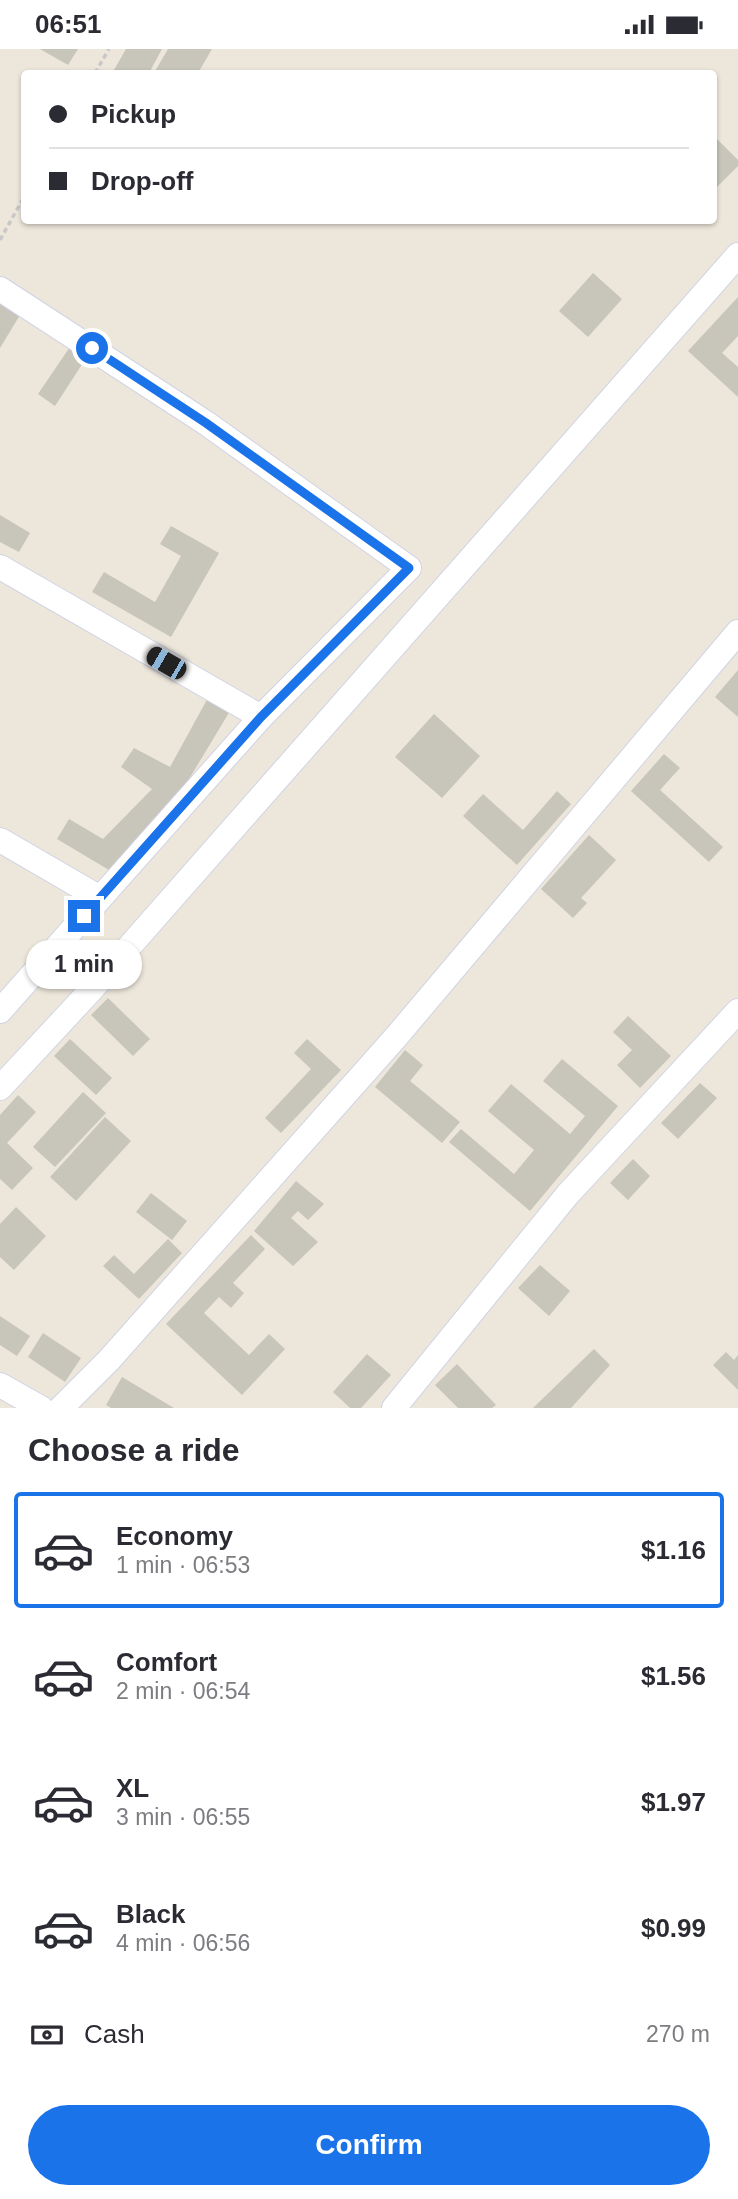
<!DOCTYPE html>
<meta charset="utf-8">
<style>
body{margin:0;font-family:Helvetica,sans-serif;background:#f7f7f7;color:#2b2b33;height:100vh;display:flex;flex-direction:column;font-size:26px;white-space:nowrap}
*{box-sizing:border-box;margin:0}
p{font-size:23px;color:#7c7c81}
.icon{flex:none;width:38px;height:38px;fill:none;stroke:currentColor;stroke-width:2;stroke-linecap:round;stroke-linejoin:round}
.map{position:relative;height:1359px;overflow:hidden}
.side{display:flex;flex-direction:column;background:#fff;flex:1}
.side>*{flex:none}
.guide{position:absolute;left:21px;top:21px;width:696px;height:154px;border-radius:7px;box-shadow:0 2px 5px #0004;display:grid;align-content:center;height:154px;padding:0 28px;background:#fff}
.end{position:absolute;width:32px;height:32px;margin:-16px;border:9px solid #1a73e8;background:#fff;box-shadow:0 0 0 4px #fff}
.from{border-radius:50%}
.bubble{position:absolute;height:49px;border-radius:24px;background:#fff;box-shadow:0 2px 5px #0004;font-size:23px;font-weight:700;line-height:49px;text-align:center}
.car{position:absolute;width:21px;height:42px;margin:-21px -10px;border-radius:9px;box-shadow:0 0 5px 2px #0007;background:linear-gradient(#222 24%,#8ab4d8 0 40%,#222 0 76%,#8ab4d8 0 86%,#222 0)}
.guide b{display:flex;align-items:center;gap:24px;height:66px;font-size:26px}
.guide b+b{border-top:2px solid #e1e1e2}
.guide i{width:18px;height:18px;background:#2b2b33}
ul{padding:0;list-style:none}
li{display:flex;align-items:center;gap:21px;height:116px;margin:0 14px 10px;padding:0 14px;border:4px solid transparent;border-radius:7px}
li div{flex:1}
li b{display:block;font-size:26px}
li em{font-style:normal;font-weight:700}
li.selected{border-color:#1a73e8}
li>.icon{width:63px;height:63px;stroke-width:1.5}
h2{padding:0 28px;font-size:32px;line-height:84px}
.pay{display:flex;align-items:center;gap:18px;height:77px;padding:0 28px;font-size:26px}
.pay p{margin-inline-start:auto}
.cta{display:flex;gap:14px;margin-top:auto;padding:14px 28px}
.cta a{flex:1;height:80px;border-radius:42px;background:#1a73e8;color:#fff;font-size:28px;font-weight:700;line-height:80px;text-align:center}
.status{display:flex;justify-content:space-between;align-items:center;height:49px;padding:0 35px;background:#fff;direction:ltr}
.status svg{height:19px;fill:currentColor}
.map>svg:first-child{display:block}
.building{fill:#c8c5ba}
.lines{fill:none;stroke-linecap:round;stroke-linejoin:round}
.street-casing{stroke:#d0d3e4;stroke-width:26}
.path{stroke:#c8c8c8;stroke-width:3.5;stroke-dasharray:5 3.5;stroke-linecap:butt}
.street{stroke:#fff;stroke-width:24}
.route{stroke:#1a73e8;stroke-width:9}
</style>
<div class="status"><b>06:51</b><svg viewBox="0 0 49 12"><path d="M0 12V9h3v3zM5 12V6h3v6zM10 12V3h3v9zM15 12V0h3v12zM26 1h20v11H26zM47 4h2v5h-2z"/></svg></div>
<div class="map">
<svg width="738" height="1359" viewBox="0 0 738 1359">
<rect width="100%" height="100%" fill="#ede7db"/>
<g class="building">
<path d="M 40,0 L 78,0 L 68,16 Z"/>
<path d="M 126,0 L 162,0 L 149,24 L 121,24 L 114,21 Z"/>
<path d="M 168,0 L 212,0 L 198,24 L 154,24 Z"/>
<path d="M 714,87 L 738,111 L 738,117 L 714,141 Z"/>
<path d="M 593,224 L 622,250 L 588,288 L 559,262 Z"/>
<path d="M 0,247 L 23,261 L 0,299 Z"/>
<path d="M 738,248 L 738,287 L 722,304 L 738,318 L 738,348 L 688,302 Z"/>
<path d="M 76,289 L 92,300 L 55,357 L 38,345 Z"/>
<path d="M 0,466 L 30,484 L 19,503 L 0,493 Z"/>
<path d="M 171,477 L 219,504 L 171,588 L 92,543 L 104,523 L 155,553 L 181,507 L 160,495 Z"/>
<path d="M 738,621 L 738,668 L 715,648 Z"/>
<path d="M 209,647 L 230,662 L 180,745 L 114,824 L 57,790 L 69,770 L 103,790 L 152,740 L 121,718 L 134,699 L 170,718 Z"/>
<path d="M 434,665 L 480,707 L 442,749 L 395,708 Z"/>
<path d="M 664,705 L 680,719 L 660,741 L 723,798 L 709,813 L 631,742 Z"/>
<path d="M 557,742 L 571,755 L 517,816 L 463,767 L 483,745 L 523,781 Z"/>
<path d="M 589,786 L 616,811 L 581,849 L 587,854 L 573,869 L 541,840 Z"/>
<path d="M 108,949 L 150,990 L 133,1007 L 91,966 Z"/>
<path d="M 628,967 L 671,1007 L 640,1039 L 617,1016 L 632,1001 L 613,983 Z"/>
<path d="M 70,990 L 112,1029 L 96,1046 L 54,1007 Z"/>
<path d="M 307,990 L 341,1021 L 281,1084 L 265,1069 L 311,1020 L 294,1004 Z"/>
<path d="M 405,1001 L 423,1016 L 410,1032 L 460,1073 L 442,1094 L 375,1038 Z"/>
<path d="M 562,1010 L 618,1057 L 530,1162 L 449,1093 L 461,1080 L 514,1125 L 534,1101 L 488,1062 L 511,1035 L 570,1085 L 585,1067 L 543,1032 Z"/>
<path d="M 700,1034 L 717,1049 L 678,1090 L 661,1074 Z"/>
<path d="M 83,1043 L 106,1064 L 55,1118 L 33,1098 Z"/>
<path d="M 18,1046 L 36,1063 L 7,1094 L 33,1119 L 12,1141 L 0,1130 L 0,1066 Z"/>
<path d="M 105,1068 L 131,1092 L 76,1152 L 50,1128 Z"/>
<path d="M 633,1110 L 650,1127 L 628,1151 L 610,1134 Z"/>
<path d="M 296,1132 L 324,1155 L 308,1171 L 298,1162 L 291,1169 L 318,1193 L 293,1217 L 254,1182 Z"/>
<path d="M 151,1144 L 187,1172 L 172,1191 L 136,1163 Z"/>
<path d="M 16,1158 L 46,1187 L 14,1221 L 0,1208 L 0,1175 Z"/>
<path d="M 251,1186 L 265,1200 L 233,1234 L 244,1244 L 231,1259 L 219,1248 L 204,1264 L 249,1306 L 269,1285 L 285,1300 L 242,1346 L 166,1275 Z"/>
<path d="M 168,1190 L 182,1204 L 139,1250 L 103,1217 L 114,1206 L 134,1225 Z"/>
<path d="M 540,1216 L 570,1242 L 549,1267 L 518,1239 Z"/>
<path d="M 0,1267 L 30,1287 L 17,1307 L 0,1296 Z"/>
<path d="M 43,1284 L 81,1309 L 65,1333 L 28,1308 Z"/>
<path d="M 594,1300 L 610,1316 L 571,1359 L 533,1359 Z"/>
<path d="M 726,1303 L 734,1311 L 738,1306 L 738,1341 L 713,1316 Z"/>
<path d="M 367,1305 L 391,1326 L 361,1359 L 350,1359 L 333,1343 Z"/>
<path d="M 457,1315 L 496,1356 L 492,1359 L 458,1359 L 435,1336 Z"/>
<path d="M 122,1328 L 174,1359 L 111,1359 L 106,1356 Z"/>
</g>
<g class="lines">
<g class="street-casing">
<g id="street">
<path d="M 0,240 L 206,374 L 409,519 L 261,668 L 0,962"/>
<path d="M 0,518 L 261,668"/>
<path d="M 0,791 L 100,849"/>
<path d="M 0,1039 L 92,940 L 738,206"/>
<path d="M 0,1336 L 41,1359"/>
<path d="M 61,1359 L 109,1311 L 396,988 L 738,583"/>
<path d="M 394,1359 L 568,1145 L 738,962"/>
</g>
</g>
<g class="path">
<path d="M 95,24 L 109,0"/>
<path d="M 0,191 L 24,148"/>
</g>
<use href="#street" class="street"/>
</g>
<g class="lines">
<path class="route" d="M 84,867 L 261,668 L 409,519 L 206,374 L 92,299"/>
</g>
</svg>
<i class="end from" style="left:92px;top:299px"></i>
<i class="end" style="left:84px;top:867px"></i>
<div class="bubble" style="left:26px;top:891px;width:116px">1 min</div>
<i class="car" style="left:166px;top:614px;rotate:300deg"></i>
<div class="guide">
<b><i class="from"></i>Pickup</b>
<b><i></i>Drop-off</b>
</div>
</div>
<section class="side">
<h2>Choose a ride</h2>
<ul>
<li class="selected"><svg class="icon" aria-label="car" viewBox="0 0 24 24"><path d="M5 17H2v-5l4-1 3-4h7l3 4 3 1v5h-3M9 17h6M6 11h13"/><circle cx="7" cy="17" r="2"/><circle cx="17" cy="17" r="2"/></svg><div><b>Economy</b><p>1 min · 06:53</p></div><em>$1.16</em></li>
<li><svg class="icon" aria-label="car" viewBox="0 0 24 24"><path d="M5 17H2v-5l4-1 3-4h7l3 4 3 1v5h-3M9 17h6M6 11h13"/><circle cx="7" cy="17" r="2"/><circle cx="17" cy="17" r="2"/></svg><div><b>Comfort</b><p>2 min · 06:54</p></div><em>$1.56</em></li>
<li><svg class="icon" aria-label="car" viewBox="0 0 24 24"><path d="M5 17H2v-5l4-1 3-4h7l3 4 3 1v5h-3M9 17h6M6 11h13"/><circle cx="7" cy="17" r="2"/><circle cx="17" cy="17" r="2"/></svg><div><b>XL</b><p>3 min · 06:55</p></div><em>$1.97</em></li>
<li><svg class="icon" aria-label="car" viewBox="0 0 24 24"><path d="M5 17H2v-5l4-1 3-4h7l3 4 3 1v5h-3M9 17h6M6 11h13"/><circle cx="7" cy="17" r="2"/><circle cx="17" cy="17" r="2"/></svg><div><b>Black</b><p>4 min · 06:56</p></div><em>$0.99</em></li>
</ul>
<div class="pay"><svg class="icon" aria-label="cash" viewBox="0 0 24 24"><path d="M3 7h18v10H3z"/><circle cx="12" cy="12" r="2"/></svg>Cash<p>270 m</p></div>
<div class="cta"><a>Confirm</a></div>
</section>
